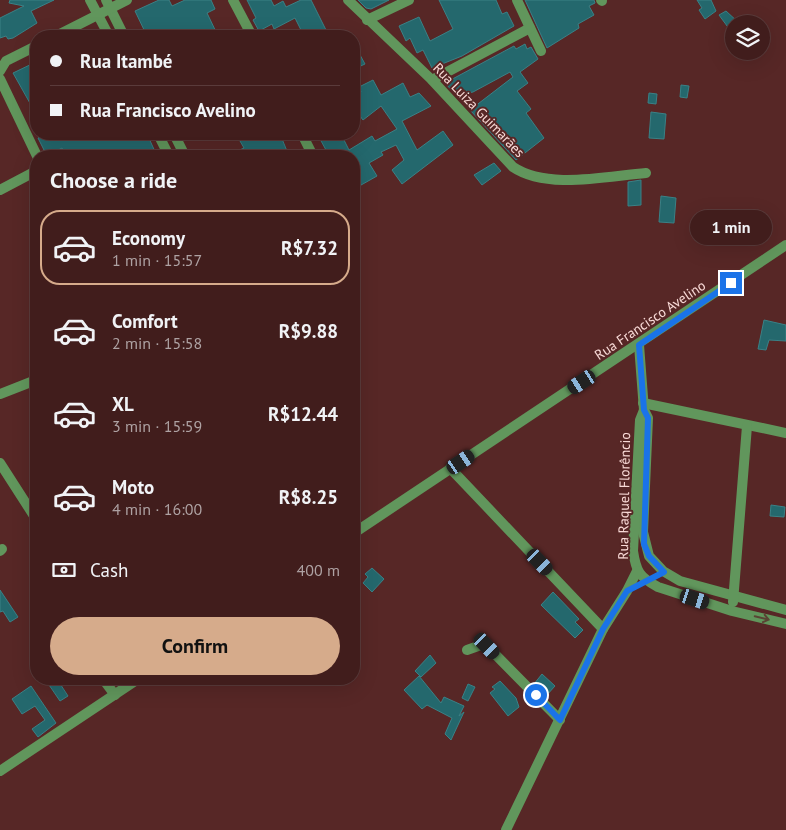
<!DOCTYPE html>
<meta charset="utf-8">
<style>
body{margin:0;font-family:"PT Sans",sans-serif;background:#482625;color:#f1f3f6;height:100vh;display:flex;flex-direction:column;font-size:19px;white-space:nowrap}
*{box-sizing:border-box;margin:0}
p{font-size:16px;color:#aea2a3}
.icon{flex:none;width:28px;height:28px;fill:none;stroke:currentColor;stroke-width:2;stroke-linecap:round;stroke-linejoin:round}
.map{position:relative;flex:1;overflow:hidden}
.side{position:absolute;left:30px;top:150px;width:330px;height:535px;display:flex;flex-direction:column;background:#411d1c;border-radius:20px;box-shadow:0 5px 20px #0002,0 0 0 1px #5a3b3b}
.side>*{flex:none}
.banner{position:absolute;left:30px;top:30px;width:330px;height:110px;border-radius:20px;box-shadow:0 5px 20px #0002,0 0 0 1px #5a3b3b;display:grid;align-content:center;height:110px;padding:0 20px;background:#411d1c}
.tools{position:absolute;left:725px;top:15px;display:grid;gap:10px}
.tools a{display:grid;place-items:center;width:45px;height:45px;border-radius:50%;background:#411d1c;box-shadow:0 5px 20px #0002,0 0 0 1px #5a3b3b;font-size:25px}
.end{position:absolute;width:22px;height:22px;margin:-11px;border:6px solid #1a73e8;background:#fff;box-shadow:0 0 0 2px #fff}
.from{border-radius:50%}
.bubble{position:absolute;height:35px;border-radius:18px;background:#411d1c;box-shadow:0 5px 20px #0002,0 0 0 1px #5a3b3b;font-size:16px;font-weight:700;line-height:35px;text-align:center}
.car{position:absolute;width:15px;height:30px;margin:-15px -8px;border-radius:6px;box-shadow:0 0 4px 1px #0007;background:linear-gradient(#222 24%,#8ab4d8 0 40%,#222 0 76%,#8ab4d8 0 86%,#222 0)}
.banner b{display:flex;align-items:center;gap:18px;height:48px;font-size:19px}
.banner b+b{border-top:1px solid #5a3b3b}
.banner i{width:12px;height:12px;background:#f1f3f6}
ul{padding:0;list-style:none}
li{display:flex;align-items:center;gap:15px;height:75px;margin:0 10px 8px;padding:0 10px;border:2px solid transparent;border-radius:20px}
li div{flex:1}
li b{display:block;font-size:19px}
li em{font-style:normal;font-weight:700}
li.current{border-color:#d6ab8b}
li>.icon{width:45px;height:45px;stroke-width:1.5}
h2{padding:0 20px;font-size:22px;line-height:60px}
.pay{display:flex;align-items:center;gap:12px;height:55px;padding:0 20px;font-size:19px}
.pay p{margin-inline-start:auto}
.cta{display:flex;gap:10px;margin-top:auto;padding:10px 20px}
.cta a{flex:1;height:58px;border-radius:30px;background:#d6ab8b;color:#111;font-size:20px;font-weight:700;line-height:58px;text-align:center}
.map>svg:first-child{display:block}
.building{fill:#24686d;stroke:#3a8186}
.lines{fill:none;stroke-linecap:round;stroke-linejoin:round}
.minor{stroke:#61965c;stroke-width:10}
.oneway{stroke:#5a4334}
.route{stroke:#1a73e8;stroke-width:6}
.labels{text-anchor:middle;stroke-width:4;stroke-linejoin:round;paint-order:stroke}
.street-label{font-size:14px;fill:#f9dad7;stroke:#572726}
</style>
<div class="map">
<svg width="786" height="830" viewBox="0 0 786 830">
<rect width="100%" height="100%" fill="#572726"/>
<g class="building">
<path d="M 10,0 L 54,0 L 31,11 L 37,23 L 13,38 L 8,39 L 6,36 L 0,38 L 0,18 L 24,6 L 9,3 Z"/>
<path d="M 159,0 L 169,0 L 172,6 L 185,0 L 211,0 L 215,9 L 207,13 L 218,36 L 147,36 L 135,11 Z"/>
<path d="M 247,0 L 271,0 L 274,6 L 283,1 L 286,7 L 301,0 L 311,0 L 326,30 L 314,36 L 311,33 L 304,36 L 295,18 L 274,29 L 272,24 L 259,31 L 253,20 L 256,18 Z"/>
<path d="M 358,0 L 389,0 L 371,9 L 366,8 Z"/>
<path d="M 439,0 L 496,0 L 502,14 L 507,12 L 514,26 L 462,56 L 432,68 L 423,50 L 417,53 L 410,38 L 406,41 L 399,26 L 419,17 L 430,41 L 453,29 Z"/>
<path d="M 525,0 L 594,0 L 595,3 L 589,6 L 594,15 L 578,24 L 579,28 L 547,48 Z"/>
<path d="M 697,0 L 711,0 L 716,11 L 705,19 L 699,10 L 702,8 Z"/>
<path d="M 726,11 L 738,22 L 730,30 L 719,15 Z"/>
<path d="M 354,44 L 365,64 L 354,69 Z"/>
<path d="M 525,44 L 527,49 L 531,47 L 538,59 L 520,72 L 528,83 L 517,91 L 531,109 L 526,113 L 544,138 L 516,160 L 470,110 L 513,77 L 510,72 L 473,92 L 468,93 L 467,91 L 457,96 L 445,83 L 514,46 L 516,49 Z"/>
<path d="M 36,62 L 36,102 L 31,105 L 13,73 Z"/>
<path d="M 373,80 L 381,95 L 403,83 L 410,97 L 419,93 L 431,106 L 402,121 L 417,150 L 443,131 L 453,145 L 402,184 L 392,170 L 404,160 L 396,145 L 381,152 L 383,155 L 369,163 L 377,176 L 354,189 L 354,156 L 326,156 L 324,151 L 326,150 L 320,139 L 330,134 L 341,134 L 349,150 L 372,136 L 375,141 L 397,129 L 381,106 L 363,120 L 354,108 L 354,96 L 361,92 L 359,87 Z"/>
<path d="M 681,85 L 689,86 L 687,98 L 680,97 Z"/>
<path d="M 649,93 L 657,94 L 656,104 L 648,103 Z"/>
<path d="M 651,112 L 666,114 L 664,139 L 649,138 Z"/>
<path d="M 47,134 L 147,134 L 157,156 L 66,156 L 62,148 L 47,156 L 38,138 Z"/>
<path d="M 236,134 L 280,134 L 289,156 L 227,156 L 244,148 Z"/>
<path d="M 494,163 L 501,171 L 482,185 L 474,175 Z"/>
<path d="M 641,180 L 641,205 L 628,206 L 628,182 Z"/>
<path d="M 661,196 L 676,198 L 674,223 L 659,222 Z"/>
<path d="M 764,320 L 786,325 L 786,341 L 769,340 L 766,350 L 758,349 Z"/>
<path d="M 771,505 L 785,507 L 784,517 L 770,516 Z"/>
<path d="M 372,568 L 384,579 L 372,592 L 363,583 L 368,577 L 365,574 Z"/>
<path d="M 0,590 L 18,617 L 10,622 L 3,611 L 0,612 Z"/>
<path d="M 553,592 L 579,619 L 575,622 L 583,630 L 575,638 L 541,605 Z"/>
<path d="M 430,655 L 436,663 L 421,677 L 415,671 Z"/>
<path d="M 542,674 L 555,686 L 546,696 L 534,684 Z"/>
<path d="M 419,676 L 441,703 L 444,697 L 464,706 L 459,716 L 464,712 L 451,740 L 445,734 L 452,718 L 427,705 L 422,709 L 404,690 Z"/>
<path d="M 52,679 L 57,679 L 68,696 L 60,701 L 47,682 Z"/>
<path d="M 500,681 L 516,698 L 519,707 L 508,716 L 490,693 L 495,689 L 492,687 Z"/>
<path d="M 468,684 L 475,687 L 468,701 L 462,698 Z"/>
<path d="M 31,686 L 56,723 L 38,737 L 32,729 L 45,720 L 35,706 L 22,714 L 12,699 Z"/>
</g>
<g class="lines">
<g class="minor">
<path d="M 90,0 L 109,36"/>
<path d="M 106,0 L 124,36"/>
<path d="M 233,0 L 252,36"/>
<path d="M 348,0 L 432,80 L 513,167 C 547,190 607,176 646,173"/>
<path d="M 517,0 L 541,51"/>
<path d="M 601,0 L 602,1"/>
<path d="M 367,20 L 409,0"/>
<path d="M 56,36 L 127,0"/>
<path d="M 0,71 L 6,61 L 36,46"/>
<path d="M 0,79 L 37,156"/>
<path d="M 432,80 L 530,28"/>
<path d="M 158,134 L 169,156"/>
<path d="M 174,134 L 185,156"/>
<path d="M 302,134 L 313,156"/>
<path d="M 0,190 L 36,171"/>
<path d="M 639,345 L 644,410 L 648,418 L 643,532 L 649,556 L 663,571 L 680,581 L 786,610"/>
<path d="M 0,394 L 36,380"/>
<path d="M 643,403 L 786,433"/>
<path d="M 644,410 L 640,420 L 633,551 C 636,571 639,577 658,587 L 732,611 L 786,624"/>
<path d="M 0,463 L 36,519"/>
<path d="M 450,468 L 603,629"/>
<path d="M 354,533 L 786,245"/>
<path d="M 0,551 L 2,549"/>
<path d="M 36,580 L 36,583"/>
<path d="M 733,602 L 747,426"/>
<path d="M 467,650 L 481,645 L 487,646 L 560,720"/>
<path d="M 103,679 L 115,695"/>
<path d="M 0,771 L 138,679"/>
<path d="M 506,830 L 603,629 L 627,591 L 637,571"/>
</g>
</g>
<defs><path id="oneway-shaft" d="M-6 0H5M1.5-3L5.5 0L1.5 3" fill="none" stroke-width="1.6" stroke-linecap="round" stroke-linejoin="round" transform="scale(1.25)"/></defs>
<use class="oneway" href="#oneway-shaft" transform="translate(762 618) rotate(14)"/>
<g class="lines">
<path class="route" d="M 536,695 L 560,720 L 603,629 L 627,591 L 664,572 L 649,556 L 644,544 L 648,418 L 644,410 L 639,345 L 731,283"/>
</g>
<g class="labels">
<g class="street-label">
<text transform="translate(479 110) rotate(46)" y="5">Rua Luiza Guimarães</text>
<text transform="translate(650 320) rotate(-34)" y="5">Rua Francisco Avelino</text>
<text transform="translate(624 496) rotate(-89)" y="5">Rua Raquel Florêncio</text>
</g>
</g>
</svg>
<div class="tools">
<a><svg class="icon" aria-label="layers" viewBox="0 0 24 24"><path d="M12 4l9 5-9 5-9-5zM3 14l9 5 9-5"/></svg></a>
</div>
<i class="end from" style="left:536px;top:695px"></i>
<i class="end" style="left:731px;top:283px"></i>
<div class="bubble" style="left:690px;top:210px;width:82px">1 min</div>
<i class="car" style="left:582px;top:382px;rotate:237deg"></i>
<i class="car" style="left:461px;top:462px;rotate:56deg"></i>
<i class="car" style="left:540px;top:562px;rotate:136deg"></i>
<i class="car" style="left:695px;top:599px;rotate:108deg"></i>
<i class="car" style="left:487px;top:646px;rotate:136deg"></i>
<div class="banner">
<b><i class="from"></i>Rua Itambé</b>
<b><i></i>Rua Francisco Avelino</b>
</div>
<section class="side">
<h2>Choose a ride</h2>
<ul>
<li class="current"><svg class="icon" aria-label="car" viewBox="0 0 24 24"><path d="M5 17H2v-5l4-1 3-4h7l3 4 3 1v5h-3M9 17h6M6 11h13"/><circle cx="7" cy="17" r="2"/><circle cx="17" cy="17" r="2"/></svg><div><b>Economy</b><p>1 min · 15:57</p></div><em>R$7.32</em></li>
<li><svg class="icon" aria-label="car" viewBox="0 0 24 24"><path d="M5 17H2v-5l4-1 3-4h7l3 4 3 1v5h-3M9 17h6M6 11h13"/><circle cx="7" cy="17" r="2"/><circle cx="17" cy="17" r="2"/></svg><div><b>Comfort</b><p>2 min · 15:58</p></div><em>R$9.88</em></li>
<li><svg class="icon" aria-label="car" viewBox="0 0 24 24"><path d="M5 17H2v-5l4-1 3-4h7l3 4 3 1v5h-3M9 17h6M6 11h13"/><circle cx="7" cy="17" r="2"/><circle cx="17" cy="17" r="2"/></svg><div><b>XL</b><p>3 min · 15:59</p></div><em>R$12.44</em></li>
<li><svg class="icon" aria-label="car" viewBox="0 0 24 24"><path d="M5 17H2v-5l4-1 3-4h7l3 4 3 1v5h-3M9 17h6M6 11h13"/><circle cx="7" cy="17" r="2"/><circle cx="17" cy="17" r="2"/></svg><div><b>Moto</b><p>4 min · 16:00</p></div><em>R$8.25</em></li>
</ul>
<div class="pay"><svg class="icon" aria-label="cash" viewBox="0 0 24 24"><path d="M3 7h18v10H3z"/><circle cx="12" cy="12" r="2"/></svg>Cash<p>400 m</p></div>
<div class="cta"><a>Confirm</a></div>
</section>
</div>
